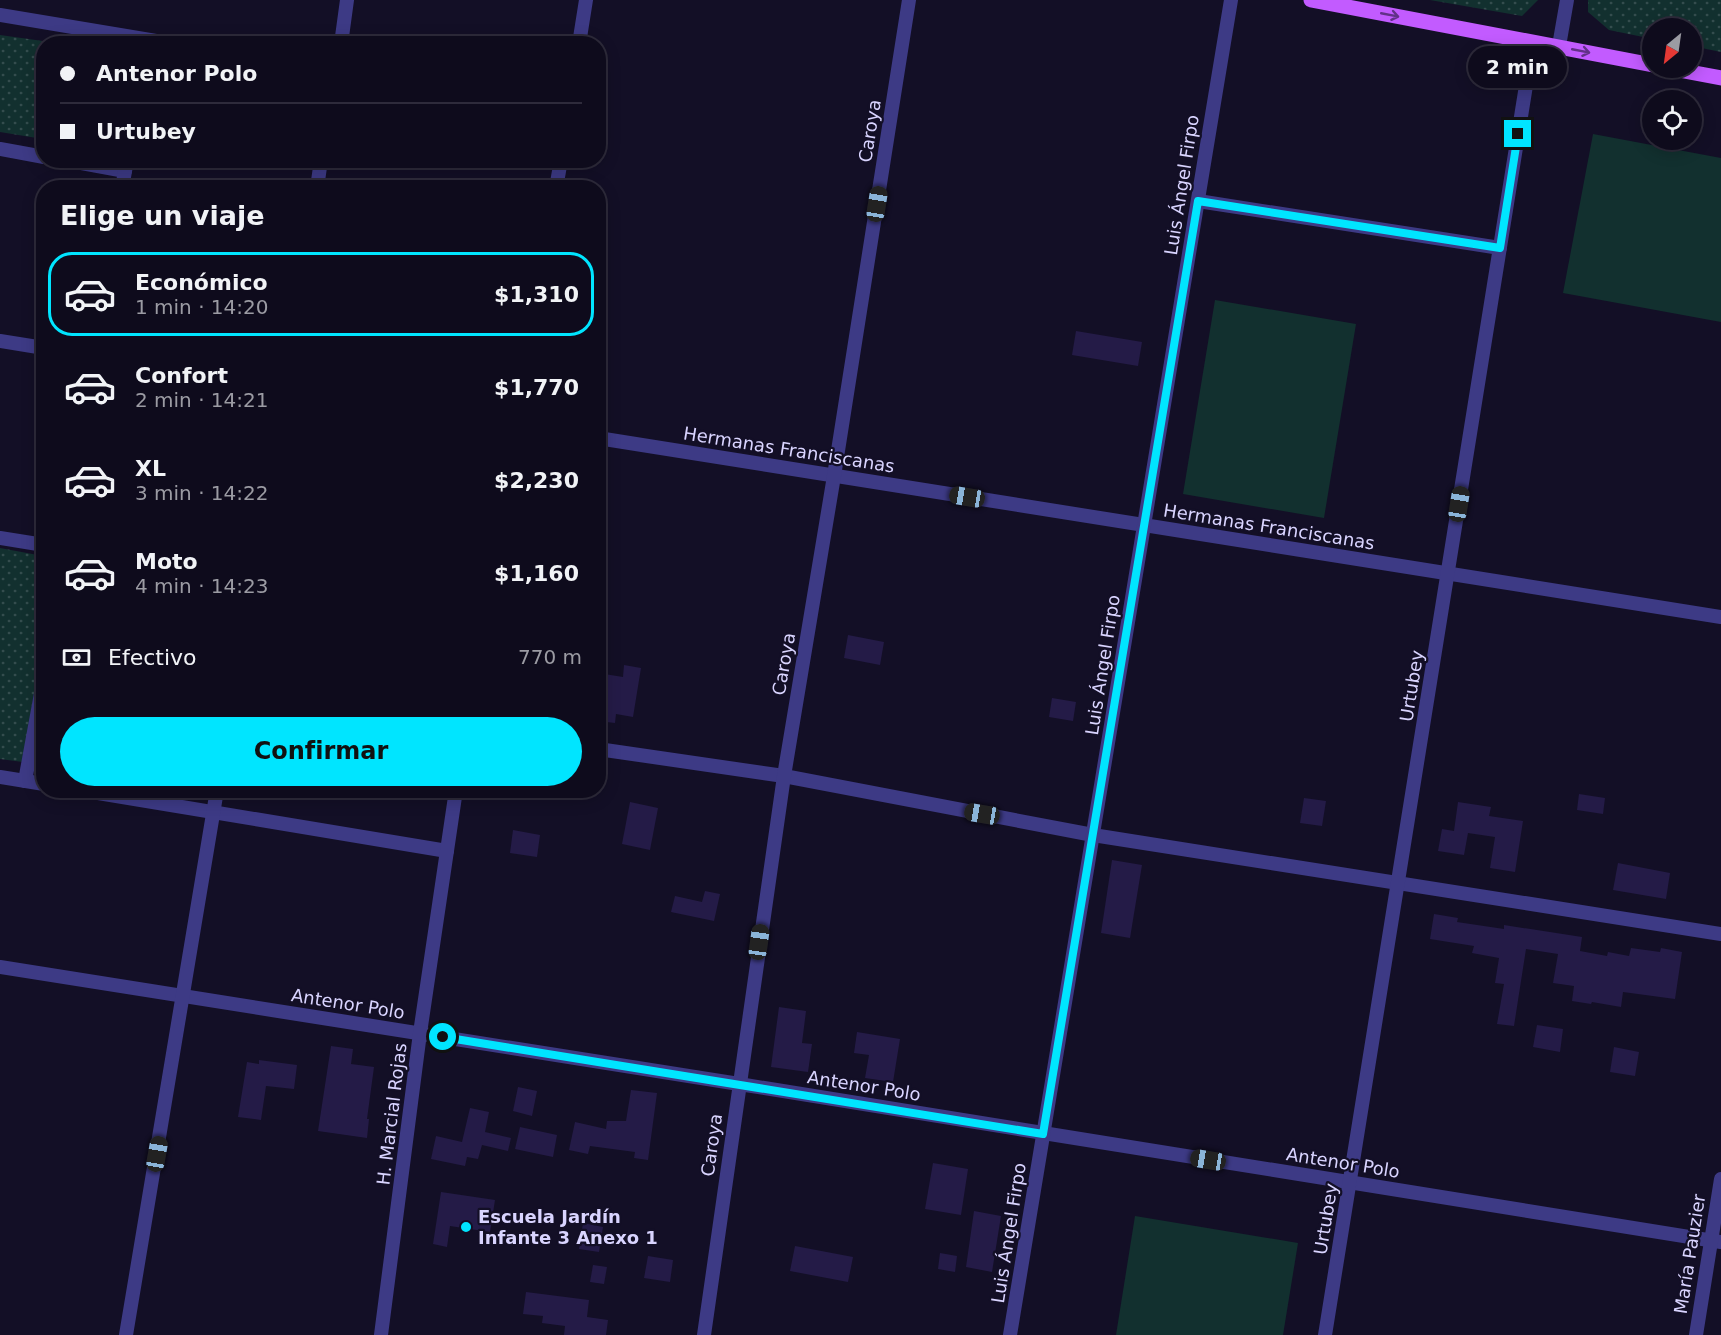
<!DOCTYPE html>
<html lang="es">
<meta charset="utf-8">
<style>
body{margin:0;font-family:"DejaVu Sans",sans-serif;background:#171425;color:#f1f3f6;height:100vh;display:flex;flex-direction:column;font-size:22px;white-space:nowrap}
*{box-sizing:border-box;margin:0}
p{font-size:20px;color:#9b9ba3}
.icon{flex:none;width:33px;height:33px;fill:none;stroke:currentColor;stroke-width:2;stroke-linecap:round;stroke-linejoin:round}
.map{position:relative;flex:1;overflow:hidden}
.drawer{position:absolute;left:36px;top:180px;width:570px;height:618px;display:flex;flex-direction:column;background:#0e0b1c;border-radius:24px;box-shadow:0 3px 15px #0003,0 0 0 2px #2e2b3b}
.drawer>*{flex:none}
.top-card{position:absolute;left:36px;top:36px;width:570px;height:132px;border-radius:24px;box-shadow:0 3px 15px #0003,0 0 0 2px #2e2b3b;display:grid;align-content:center;height:132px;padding:0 24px;background:#0e0b1c}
.needle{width:39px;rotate:209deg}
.tools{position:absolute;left:1642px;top:18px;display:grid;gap:12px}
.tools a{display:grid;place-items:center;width:60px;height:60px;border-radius:50%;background:#0e0b1c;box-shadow:0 3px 15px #0003,0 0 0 2px #2e2b3b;font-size:30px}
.end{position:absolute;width:27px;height:27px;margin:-14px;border:8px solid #00e5ff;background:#111;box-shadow:0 0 0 3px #111}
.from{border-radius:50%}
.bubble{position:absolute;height:42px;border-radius:21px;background:#0e0b1c;box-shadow:0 3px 15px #0003,0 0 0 2px #2e2b3b;font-size:20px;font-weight:700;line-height:42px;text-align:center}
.car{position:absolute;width:18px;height:36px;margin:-18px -9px;border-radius:8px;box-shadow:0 0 4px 2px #0007;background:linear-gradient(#222 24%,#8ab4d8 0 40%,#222 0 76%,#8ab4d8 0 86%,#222 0)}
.top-card b{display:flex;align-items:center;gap:21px;height:57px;font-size:22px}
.top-card b+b{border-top:2px solid #2e2b3b}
.top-card i{width:15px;height:15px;background:#f1f3f6}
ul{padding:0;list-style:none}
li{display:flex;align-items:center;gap:18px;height:84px;margin:0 12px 9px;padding:0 12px;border:3px solid transparent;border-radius:24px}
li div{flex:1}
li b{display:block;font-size:22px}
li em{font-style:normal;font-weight:700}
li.selected{border-color:#00e5ff}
li>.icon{width:54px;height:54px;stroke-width:1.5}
h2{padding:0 24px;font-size:27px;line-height:72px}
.pay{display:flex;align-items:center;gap:15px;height:66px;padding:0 24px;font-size:22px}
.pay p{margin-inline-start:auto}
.action{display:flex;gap:12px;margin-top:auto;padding:12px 24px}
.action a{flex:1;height:69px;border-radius:36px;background:#00e5ff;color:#111;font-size:24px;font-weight:700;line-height:69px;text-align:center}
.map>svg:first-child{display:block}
.grass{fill:url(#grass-dots)}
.garden{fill:#12302f}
.building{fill:#241b47}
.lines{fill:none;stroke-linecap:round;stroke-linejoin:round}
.minor{stroke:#3d3a85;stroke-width:14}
.primary{stroke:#c25bff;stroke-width:15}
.oneway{stroke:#623188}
.route{stroke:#00e5ff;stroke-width:8}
.poi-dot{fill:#00e5ff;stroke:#130f26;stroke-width:2}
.labels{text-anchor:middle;stroke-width:4.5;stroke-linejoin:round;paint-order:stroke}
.street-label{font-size:18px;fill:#d9d4ff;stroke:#130f26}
.poi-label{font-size:18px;font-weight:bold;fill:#d9d4ff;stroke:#130f26;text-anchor:start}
</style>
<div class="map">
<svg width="1721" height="1335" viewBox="0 0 1721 1335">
<defs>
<pattern id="grass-dots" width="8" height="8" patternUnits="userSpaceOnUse" patternTransform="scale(1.5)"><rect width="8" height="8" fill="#12302f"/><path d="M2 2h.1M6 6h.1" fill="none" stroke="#344d4e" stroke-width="1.8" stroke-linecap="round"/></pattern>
</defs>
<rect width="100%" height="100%" fill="#130f26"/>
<g class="grass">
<path d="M 1430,0 L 1538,0 L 1522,16 Z"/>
<path d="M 1588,0 L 1721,0 L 1721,52 L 1692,46 L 1692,28 L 1653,28 L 1653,39 L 1609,30 L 1588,12 Z"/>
<path d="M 0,35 L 57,43 L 44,44 L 43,139 L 0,132 Z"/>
<path d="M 0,548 L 43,556 L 43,638 L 23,762 L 0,759 Z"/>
</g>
<g class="garden">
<path d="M 1593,134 L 1721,158 L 1721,322 L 1563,293 Z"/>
<path d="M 1215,300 L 1356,324 L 1324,518 L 1183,494 Z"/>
<path d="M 1135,1216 L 1298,1243 L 1283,1335 L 1116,1335 Z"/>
</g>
<g class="building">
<path d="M 1076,331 L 1142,342 L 1138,366 L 1072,355 Z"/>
<path d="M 848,635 L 884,642 L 880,665 L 844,658 Z"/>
<path d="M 624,665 L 641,668 L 633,717 L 616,714 L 615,723 L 598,721 L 598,673 L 623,677 Z"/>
<path d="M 1052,698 L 1076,702 L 1073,721 L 1049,717 Z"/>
<path d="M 1579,794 L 1605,798 L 1603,814 L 1577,810 Z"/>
<path d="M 1304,798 L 1326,801 L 1322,826 L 1300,823 Z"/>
<path d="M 630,802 L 658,808 L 650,850 L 622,844 Z"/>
<path d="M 1458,802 L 1491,807 L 1489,816 L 1523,821 L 1515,872 L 1490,868 L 1495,837 L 1468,833 L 1464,855 L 1438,851 L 1442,829 L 1454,831 Z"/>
<path d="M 513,830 L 540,835 L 537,857 L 510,853 Z"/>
<path d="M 1112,860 L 1142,865 L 1130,938 L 1101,933 Z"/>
<path d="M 1618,863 L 1670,873 L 1666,899 L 1613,890 Z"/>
<path d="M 705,891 L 720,894 L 714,921 L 671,912 L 675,896 L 702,902 Z"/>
<path d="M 1434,914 L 1458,918 L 1457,922 L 1504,929 L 1504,925 L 1582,937 L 1580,951 L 1607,956 L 1608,952 L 1629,956 L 1631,948 L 1660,952 L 1661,948 L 1682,952 L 1675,999 L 1623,992 L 1621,1007 L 1592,1002 L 1591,1004 L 1572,1001 L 1574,986 L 1553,983 L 1558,954 L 1526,949 L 1514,1026 L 1497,1024 L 1504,984 L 1495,983 L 1499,958 L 1472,953 L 1474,946 L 1430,939 Z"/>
<path d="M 779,1007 L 806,1011 L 802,1043 L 812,1044 L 808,1072 L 771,1067 Z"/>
<path d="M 1537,1025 L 1563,1029 L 1560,1052 L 1533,1047 Z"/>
<path d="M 857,1032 L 900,1039 L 893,1082 L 865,1078 L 869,1055 L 854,1053 Z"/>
<path d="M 331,1046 L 353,1049 L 351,1064 L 374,1067 L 367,1119 L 369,1119 L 367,1138 L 318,1131 Z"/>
<path d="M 1614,1047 L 1639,1052 L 1635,1076 L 1610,1072 Z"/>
<path d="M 259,1060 L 297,1065 L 294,1089 L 266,1086 L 261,1120 L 238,1117 L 247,1062 L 259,1064 Z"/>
<path d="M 518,1087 L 537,1091 L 532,1116 L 513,1111 Z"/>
<path d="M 631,1090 L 657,1093 L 648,1160 L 634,1158 L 635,1152 L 590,1146 L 588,1154 L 569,1150 L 575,1122 L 606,1129 L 607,1121 L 626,1121 Z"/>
<path d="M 470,1108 L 489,1112 L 485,1132 L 511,1138 L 508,1151 L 482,1145 L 478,1159 L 467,1157 L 465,1166 L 431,1159 L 436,1136 L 462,1142 Z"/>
<path d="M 520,1127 L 557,1135 L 553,1157 L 515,1149 Z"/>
<path d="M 933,1163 L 968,1169 L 961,1215 L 925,1209 Z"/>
<path d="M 441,1192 L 495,1200 L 490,1232 L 450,1226 L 447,1247 L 433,1244 Z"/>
<path d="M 974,1211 L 1001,1216 L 992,1272 L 966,1267 Z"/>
<path d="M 583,1223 L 603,1227 L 599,1252 L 579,1249 Z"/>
<path d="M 795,1246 L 853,1257 L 848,1282 L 790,1271 Z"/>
<path d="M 940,1253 L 957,1256 L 955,1272 L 938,1269 Z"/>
<path d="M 648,1256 L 673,1260 L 670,1282 L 644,1278 Z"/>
<path d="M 593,1265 L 607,1267 L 604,1284 L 590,1282 Z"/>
<path d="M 526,1292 L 589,1300 L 587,1317 L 608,1320 L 606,1335 L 564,1335 L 565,1326 L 542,1323 L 543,1316 L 523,1314 Z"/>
</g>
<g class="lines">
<g class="minor">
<path d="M 0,15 L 174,44"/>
<path d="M 341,44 L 347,0"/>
<path d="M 579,44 L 586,0"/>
<path d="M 1559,46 L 1567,0"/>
<path d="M 0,149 L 44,157"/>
<path d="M 65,160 L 125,171"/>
<path d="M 122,188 L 127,160"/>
<path d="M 317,188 L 321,160"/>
<path d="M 556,188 L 561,160"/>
<path d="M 1198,201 L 1500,248"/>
<path d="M 0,341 L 44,348"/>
<path d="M 598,438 L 1721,617"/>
<path d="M 0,538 L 44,545"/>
<path d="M 598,749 L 784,776 L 1093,835 L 1721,934"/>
<path d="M 0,777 L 44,784"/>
<path d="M 25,781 L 44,677"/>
<path d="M 80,790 L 447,851"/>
<path d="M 0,967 L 739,1084 L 1721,1242"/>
<path d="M 126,1335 L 217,790"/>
<path d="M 381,1335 L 420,1033 L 456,790"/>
<path d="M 704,1335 L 784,776 L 834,476 L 909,0"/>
<path d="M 1010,1335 L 1231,0"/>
<path d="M 1325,1335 L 1533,42"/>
<path d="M 1696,1335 L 1721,1179"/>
</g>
<g class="primary">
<path d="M 1311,0 L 1653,65"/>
<path d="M 1668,68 L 1721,78"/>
</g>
</g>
<defs><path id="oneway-shaft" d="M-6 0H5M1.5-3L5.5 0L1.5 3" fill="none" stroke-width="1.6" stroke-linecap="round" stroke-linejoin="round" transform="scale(1.5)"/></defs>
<g class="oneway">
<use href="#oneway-shaft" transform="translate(1390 15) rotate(11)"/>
<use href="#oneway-shaft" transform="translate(1581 51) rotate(11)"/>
</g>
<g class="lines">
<path class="route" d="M 443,1037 L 1043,1134 L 1198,201 L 1500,248 L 1518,134"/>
</g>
<circle class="poi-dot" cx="466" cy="1227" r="6"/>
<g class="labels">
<g class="street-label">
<text transform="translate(870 131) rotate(-81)" y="6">Caroya</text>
<text transform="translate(1182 185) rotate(-81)" y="6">Luis Ángel Firpo</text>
<text transform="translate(789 450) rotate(9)" y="6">Hermanas Franciscanas</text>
<text transform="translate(1269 527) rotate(9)" y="6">Hermanas Franciscanas</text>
<text transform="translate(784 664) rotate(-80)" y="6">Caroya</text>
<text transform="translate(1103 665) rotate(-81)" y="6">Luis Ángel Firpo</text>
<text transform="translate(1412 686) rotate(-81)" y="6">Urtubey</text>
<text transform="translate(348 1004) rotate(9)" y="6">Antenor Polo</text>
<text transform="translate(864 1086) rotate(9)" y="6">Antenor Polo</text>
<text transform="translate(392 1114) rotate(-83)" y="6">H. Marcial Rojas</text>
<text transform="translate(712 1145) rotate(-82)" y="6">Caroya</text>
<text transform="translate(1343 1163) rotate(9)" y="6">Antenor Polo</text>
<text transform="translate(1326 1219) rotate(-81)" y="6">Urtubey</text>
<text transform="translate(1009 1233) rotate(-81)" y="6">Luis Ángel Firpo</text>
<text transform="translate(1690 1254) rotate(-81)" y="6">María Pauzier</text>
</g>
<g class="poi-label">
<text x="478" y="1223">Escuela Jardín<tspan x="478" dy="21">Infante 3 Anexo 1</tspan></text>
</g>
</g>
</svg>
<div class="tools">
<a><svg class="needle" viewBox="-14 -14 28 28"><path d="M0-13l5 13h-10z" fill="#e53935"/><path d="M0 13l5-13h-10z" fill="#9b9ba3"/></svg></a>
<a><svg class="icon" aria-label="locate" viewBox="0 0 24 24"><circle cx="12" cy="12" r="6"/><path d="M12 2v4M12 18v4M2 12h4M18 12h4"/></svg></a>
</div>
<i class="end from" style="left:443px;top:1037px"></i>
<i class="end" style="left:1518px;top:134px"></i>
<div class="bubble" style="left:1468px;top:46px;width:99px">2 min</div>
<i class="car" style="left:877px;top:204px;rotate:9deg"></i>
<i class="car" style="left:967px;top:497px;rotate:279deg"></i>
<i class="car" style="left:1459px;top:504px;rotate:9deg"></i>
<i class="car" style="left:982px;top:814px;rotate:280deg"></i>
<i class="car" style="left:759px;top:942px;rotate:8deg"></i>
<i class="car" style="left:157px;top:1154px;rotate:10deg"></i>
<i class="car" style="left:1208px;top:1160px;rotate:279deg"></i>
<div class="top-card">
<b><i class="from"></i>Antenor Polo</b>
<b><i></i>Urtubey</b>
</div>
<section class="drawer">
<h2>Elige un viaje</h2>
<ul>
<li class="selected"><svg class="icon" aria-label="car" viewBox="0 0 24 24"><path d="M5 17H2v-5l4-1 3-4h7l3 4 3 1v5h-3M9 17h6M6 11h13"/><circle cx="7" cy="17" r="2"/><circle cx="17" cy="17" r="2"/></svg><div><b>Económico</b><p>1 min · 14:20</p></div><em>$1,310</em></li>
<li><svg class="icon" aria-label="car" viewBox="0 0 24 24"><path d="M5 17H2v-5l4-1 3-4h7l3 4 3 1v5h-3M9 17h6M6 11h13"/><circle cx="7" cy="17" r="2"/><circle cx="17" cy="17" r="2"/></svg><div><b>Confort</b><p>2 min · 14:21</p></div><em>$1,770</em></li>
<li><svg class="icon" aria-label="car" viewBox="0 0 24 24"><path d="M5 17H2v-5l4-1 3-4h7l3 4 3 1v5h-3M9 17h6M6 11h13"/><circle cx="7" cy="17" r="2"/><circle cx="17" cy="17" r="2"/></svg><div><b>XL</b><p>3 min · 14:22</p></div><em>$2,230</em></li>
<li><svg class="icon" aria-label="car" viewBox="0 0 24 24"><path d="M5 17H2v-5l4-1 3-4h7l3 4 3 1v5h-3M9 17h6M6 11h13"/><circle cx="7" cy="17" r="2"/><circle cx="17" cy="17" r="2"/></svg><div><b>Moto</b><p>4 min · 14:23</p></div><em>$1,160</em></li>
</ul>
<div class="pay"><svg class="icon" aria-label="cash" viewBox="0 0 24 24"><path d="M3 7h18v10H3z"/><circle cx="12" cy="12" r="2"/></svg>Efectivo<p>770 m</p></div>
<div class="action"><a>Confirmar</a></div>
</section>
</div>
